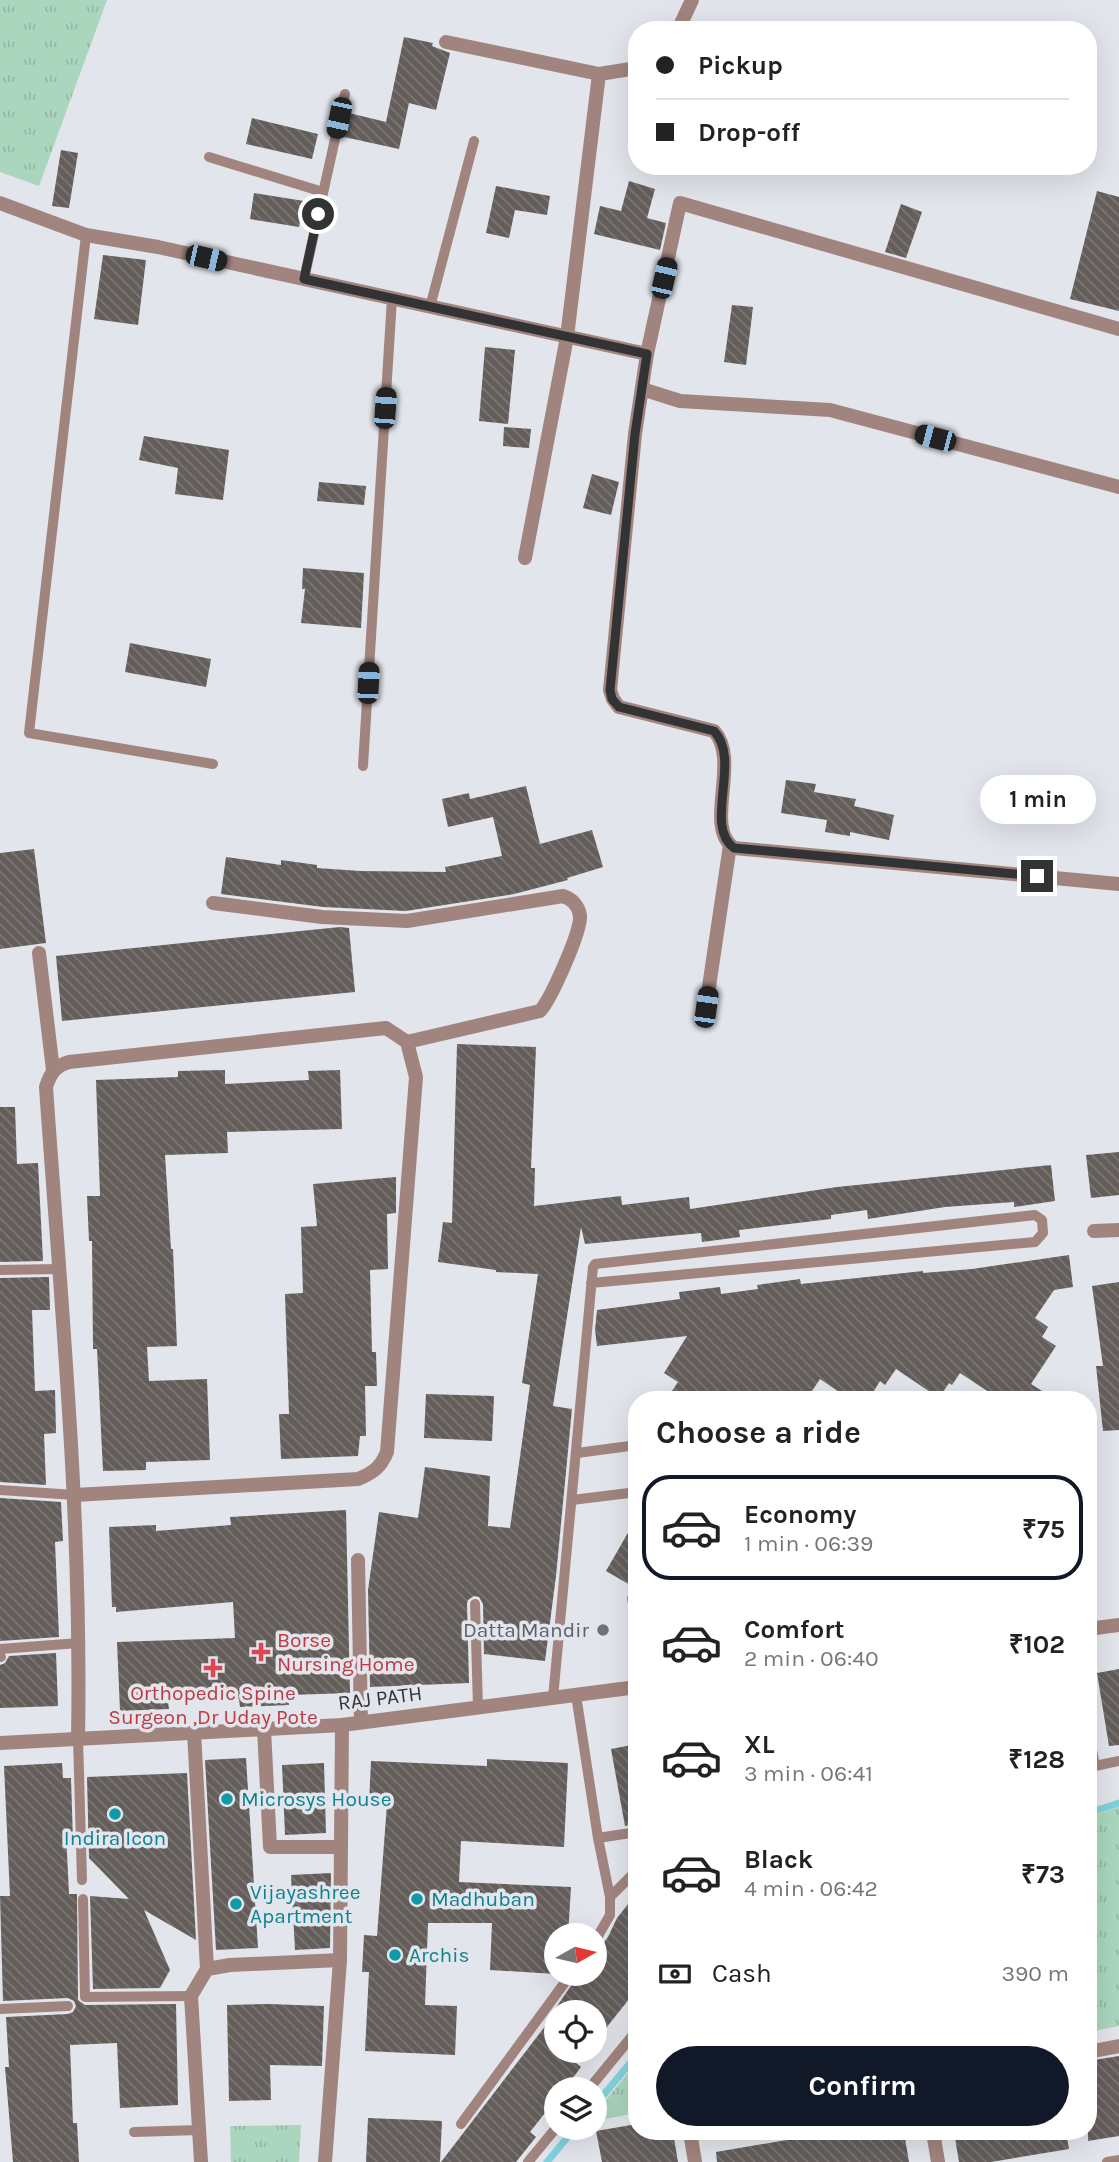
<!DOCTYPE html>
<meta charset="utf-8">
<style>
body{margin:0;font-family:Karla,sans-serif;background:#f2f2f2;color:#222;height:100vh;display:flex;flex-direction:column;font-size:26px;white-space:nowrap}
*{box-sizing:border-box;margin:0}
p{font-size:23px;color:#767676}
.icon{flex:none;width:38px;height:38px;fill:none;stroke:currentColor;stroke-width:2;stroke-linecap:round;stroke-linejoin:round}
.map{position:relative;flex:1;overflow:hidden}
.panel{position:absolute;left:628px;top:1391px;width:469px;height:749px;display:flex;flex-direction:column;background:#fff;border-radius:28px;box-shadow:0 7px 28px #0002}
.panel>*{flex:none}
.hud{position:absolute;left:628px;top:21px;width:469px;height:154px;border-radius:28px;box-shadow:0 7px 28px #0002;display:grid;align-content:center;height:154px;padding:0 28px;background:#fff}
.needle{width:46px;rotate:82deg}
.buttons{position:absolute;left:544px;top:1923px;display:grid;gap:14px}
.buttons a{display:grid;place-items:center;width:63px;height:63px;border-radius:50%;background:#fff;box-shadow:0 7px 28px #0002;font-size:35px}
.end{position:absolute;width:32px;height:32px;margin:-16px;border:9px solid #323335;background:#fff;box-shadow:0 0 0 4px #fff}
.from{border-radius:50%}
.bubble{position:absolute;height:49px;border-radius:24px;background:#fff;box-shadow:0 7px 28px #0002;font-size:23px;font-weight:700;line-height:49px;text-align:center}
.car{position:absolute;width:21px;height:42px;margin:-21px -10px;border-radius:9px;box-shadow:0 0 5px 2px #0007;background:linear-gradient(#222 24%,#8ab4d8 0 40%,#222 0 76%,#8ab4d8 0 86%,#222 0)}
.hud b{display:flex;align-items:center;gap:24px;height:66px;font-size:26px}
.hud b+b{border-top:2px solid #e0e0e0}
.hud i{width:18px;height:18px;background:#222}
ul{padding:0;list-style:none}
li{display:flex;align-items:center;gap:21px;height:105px;margin:0 14px 10px;padding:0 14px;border:4px solid transparent;border-radius:28px}
li div{flex:1}
li b{display:block;font-size:26px}
li em{font-style:normal;font-weight:700}
li.current{border-color:#111827}
li>.icon{width:63px;height:63px;stroke-width:1.5}
h2{padding:0 28px;font-size:32px;line-height:84px}
.pay{display:flex;align-items:center;gap:18px;height:77px;padding:0 28px;font-size:26px}
.pay p{margin-inline-start:auto}
.action{display:flex;gap:14px;margin-top:auto;padding:14px 28px}
.action a{flex:1;height:80px;border-radius:42px;background:#111827;color:#fff;font-size:28px;font-weight:700;line-height:80px;text-align:center}
.map>svg:first-child{display:block}
.park{fill:url(#park-tufts)}
.lines{fill:none;stroke-linecap:round;stroke-linejoin:round}
.stream{stroke:#81d2dc;stroke-width:7}
.building{fill:url(#building-back-hatch)}
.service{stroke:#a1847e;stroke-width:10}
.minor{stroke:#a1847e;stroke-width:14}
.route{stroke:#323335;stroke-width:9}
.worship-dot{fill:#6b7280;stroke:#e2e5eb;stroke-width:2.5}
.health-dot{fill:#e0444e;stroke:#e2e5eb;stroke-width:2.5}
.culture-dot{fill:#0f9aa8;stroke:#e2e5eb;stroke-width:2.5}
.labels{text-anchor:middle;stroke-width:7;stroke-linejoin:round;paint-order:stroke}
.worship-label{font-size:21px;fill:#5b616d;stroke:#e2e5eb;text-anchor:end}
.health-label{font-size:21px;fill:#be3a42;stroke:#e2e5eb;text-anchor:start}
.street-label{font-size:21px;fill:#323335;stroke:#e2e5eb}
.culture-label{font-size:21px;fill:#0d838f;stroke:#e2e5eb;text-anchor:start}
</style>
<div class="map">
<svg width="1119" height="2162" viewBox="0 0 1119 2162">
<defs>
<pattern id="park-tufts" width="24" height="20" patternUnits="userSpaceOnUse" patternTransform="scale(1.75)"><rect width="24" height="20" fill="#abd6be"/><path d="M3 7l-1-3M5 7V3M7 7l1-3M15 17l-1-3M17 17v-4M19 17l1-3" fill="none" stroke="#94b8a4"/></pattern>
<pattern id="building-back-hatch" width="6" height="6" patternUnits="userSpaceOnUse" patternTransform="scale(1.75)"><rect width="6" height="6" fill="#645e5b"/><path d="M-1 5l2 2M0 0l6 6M5-1l2 2" fill="none" stroke="#7c7775"/></pattern>
</defs>
<rect width="100%" height="100%" fill="#e2e5eb"/>
<g class="park">
<path d="M 0,0 L 107,0 L 39,186 L 0,172 Z"/>
<path d="M 1119,1807 L 1119,2026 L 1089,2032 L 1089,1817 Z"/>
<path d="M 637,2062 L 637,2113 L 605,2119 L 596,2112 Z"/>
<path d="M 301,2125 L 299,2162 L 231,2162 L 230,2126 Z"/>
</g>
<g class="lines">
<g class="stream">
<path d="M 1088,1813 L 1119,1803"/>
<path d="M 595,2105 L 637,2055"/>
<path d="M 547,2162 L 575,2128"/>
</g>
</g>
<g class="building">
<path d="M 404,37 L 433,43 L 432,46 L 450,53 L 436,110 L 409,103 L 399,149 L 344,137 L 349,113 L 386,122 Z"/>
<path d="M 252,118 L 318,134 L 312,159 L 246,144 Z"/>
<path d="M 61,150 L 78,153 L 69,208 L 52,206 Z"/>
<path d="M 629,181 L 655,189 L 647,218 L 666,223 L 660,250 L 594,234 L 600,206 L 621,211 Z"/>
<path d="M 496,186 L 550,196 L 547,215 L 515,210 L 509,238 L 486,233 Z"/>
<path d="M 1097,191 L 1119,197 L 1119,311 L 1070,299 Z"/>
<path d="M 254,193 L 304,201 L 299,227 L 250,219 Z"/>
<path d="M 901,204 L 922,212 L 906,258 L 885,252 Z"/>
<path d="M 103,255 L 146,260 L 138,325 L 94,319 Z"/>
<path d="M 732,305 L 753,307 L 746,365 L 724,362 Z"/>
<path d="M 485,347 L 515,350 L 508,424 L 479,421 Z"/>
<path d="M 504,427 L 531,429 L 529,448 L 503,446 Z"/>
<path d="M 144,436 L 229,450 L 223,500 L 175,494 L 178,468 L 139,460 Z"/>
<path d="M 592,474 L 619,482 L 611,515 L 583,508 Z"/>
<path d="M 319,482 L 366,486 L 364,505 L 317,501 Z"/>
<path d="M 303,568 L 364,573 L 361,628 L 301,623 L 305,589 L 302,589 Z"/>
<path d="M 130,643 L 211,659 L 206,687 L 125,672 Z"/>
<path d="M 786,780 L 816,784 L 814,792 L 856,799 L 854,806 L 894,815 L 889,840 L 850,832 L 850,836 L 825,832 L 827,820 L 781,813 Z"/>
<path d="M 526,786 L 540,844 L 592,830 L 603,867 L 567,878 L 568,880 L 514,894 L 406,911 L 323,907 L 221,894 L 226,857 L 281,865 L 281,860 L 317,865 L 317,868 L 360,871 L 446,872 L 445,867 L 502,856 L 493,817 L 448,827 L 442,799 L 469,793 L 470,799 Z"/>
<path d="M 34,849 L 46,943 L 0,949 L 0,853 Z"/>
<path d="M 340,927 L 349,928 L 355,992 L 62,1021 L 56,956 Z"/>
<path d="M 457,1044 L 536,1047 L 531,1168 L 535,1168 L 534,1206 L 621,1196 L 622,1205 L 689,1197 L 690,1209 L 837,1187 L 1051,1165 L 1055,1201 L 1014,1207 L 1014,1202 L 945,1207 L 868,1219 L 867,1210 L 831,1215 L 831,1219 L 739,1230 L 740,1237 L 702,1242 L 701,1233 L 585,1244 L 581,1227 L 553,1406 L 572,1409 L 556,1576 L 545,1661 L 484,1654 L 483,1604 L 479,1597 L 474,1596 L 468,1600 L 467,1604 L 469,1683 L 370,1687 L 368,1590 L 379,1512 L 418,1518 L 425,1467 L 490,1476 L 488,1526 L 510,1528 L 530,1385 L 522,1383 L 538,1274 L 496,1272 L 496,1270 L 438,1262 L 443,1222 L 452,1223 Z"/>
<path d="M 225,1070 L 225,1084 L 309,1080 L 308,1071 L 340,1070 L 342,1129 L 227,1132 L 228,1153 L 165,1155 L 171,1249 L 173,1249 L 177,1346 L 147,1347 L 149,1381 L 207,1379 L 210,1460 L 146,1462 L 146,1470 L 103,1471 L 97,1349 L 93,1349 L 92,1241 L 89,1241 L 87,1196 L 100,1196 L 96,1080 L 178,1077 L 178,1071 Z"/>
<path d="M 0,1107 L 15,1107 L 17,1164 L 38,1163 L 43,1261 L 0,1262 Z"/>
<path d="M 1119,1152 L 1119,1195 L 1091,1198 L 1086,1155 Z"/>
<path d="M 396,1177 L 396,1213 L 387,1214 L 388,1269 L 370,1270 L 372,1352 L 376,1352 L 377,1386 L 365,1386 L 366,1436 L 360,1436 L 358,1456 L 281,1459 L 279,1414 L 289,1414 L 285,1294 L 303,1293 L 301,1227 L 317,1226 L 313,1184 Z"/>
<path d="M 1069,1255 L 1073,1287 L 1054,1290 L 1035,1318 L 1048,1327 L 1042,1337 L 1056,1346 L 1031,1384 L 1056,1400 L 1001,1400 L 960,1373 L 952,1385 L 949,1383 L 939,1398 L 896,1369 L 885,1385 L 880,1381 L 872,1394 L 868,1391 L 863,1400 L 851,1400 L 820,1379 L 806,1400 L 686,1400 L 672,1391 L 678,1382 L 664,1373 L 687,1336 L 597,1346 L 595,1330 L 597,1310 L 680,1299 L 679,1292 L 720,1287 L 721,1294 L 758,1289 L 757,1285 L 800,1279 L 801,1284 L 923,1271 L 923,1273 L 972,1269 Z"/>
<path d="M 49,1277 L 50,1310 L 32,1310 L 35,1391 L 55,1390 L 56,1433 L 44,1434 L 46,1485 L 0,1482 L 0,1278 Z"/>
<path d="M 1119,1282 L 1119,1430 L 1103,1431 L 1096,1366 L 1103,1366 L 1092,1286 Z"/>
<path d="M 426,1394 L 494,1396 L 492,1441 L 424,1438 Z"/>
<path d="M 0,1498 L 61,1502 L 63,1541 L 55,1542 L 59,1637 L 0,1641 Z"/>
<path d="M 346,1510 L 350,1693 L 288,1695 L 289,1705 L 240,1707 L 239,1699 L 168,1702 L 169,1709 L 120,1711 L 117,1642 L 235,1638 L 233,1602 L 116,1612 L 116,1607 L 112,1607 L 109,1527 L 156,1525 L 156,1531 L 231,1525 L 230,1517 Z"/>
<path d="M 637,1517 L 637,1589 L 606,1571 Z"/>
<path d="M 56,1653 L 58,1706 L 0,1708 L 0,1665 L 5,1663 L 9,1656 Z"/>
<path d="M 1119,1669 L 1119,1745 L 1109,1746 L 1097,1673 Z"/>
<path d="M 637,1744 L 637,1824 L 625,1826 L 611,1749 Z"/>
<path d="M 246,1758 L 258,1948 L 216,1950 L 205,1760 Z"/>
<path d="M 487,1759 L 568,1763 L 564,1847 L 461,1841 L 459,1882 L 571,1887 L 568,1936 L 556,1936 L 556,1974 L 490,1970 L 492,1923 L 428,1923 L 425,2005 L 457,2006 L 455,2055 L 365,2051 L 369,1972 L 362,1972 L 364,1935 L 377,1936 L 387,1804 L 369,1803 L 371,1761 L 487,1766 Z"/>
<path d="M 62,1763 L 63,1778 L 71,1778 L 73,1841 L 66,1833 L 69,1894 L 77,1894 L 78,2000 L 85,2005 L 176,2004 L 178,2105 L 120,2108 L 117,2043 L 70,2045 L 73,2123 L 77,2123 L 79,2162 L 13,2162 L 5,2067 L 9,2067 L 6,2017 L 68,2014 L 73,2012 L 76,2006 L 74,2001 L 68,1998 L 3,2001 L 0,1896 L 10,1896 L 4,1766 Z"/>
<path d="M 324,1763 L 326,1833 L 285,1835 L 282,1765 Z"/>
<path d="M 187,1773 L 196,1940 L 144,1910 L 170,1970 L 160,1988 L 93,1989 L 90,1896 L 129,1899 L 89,1858 L 87,1777 Z"/>
<path d="M 331,1873 L 330,1948 L 295,1950 L 291,1875 Z"/>
<path d="M 637,1893 L 637,1989 L 595,2042 L 595,2012 L 556,2012 L 556,2051 L 561,2051 L 581,2067 L 564,2090 L 556,2090 L 556,2099 L 530,2132 L 536,2137 L 516,2162 L 441,2162 L 556,2012 L 553,2012 L 579,1974 L 595,1974 L 595,1954 L 608,1937 L 617,1918 Z"/>
<path d="M 269,2004 L 324,2006 L 322,2066 L 270,2065 L 271,2100 L 229,2101 L 227,2005 Z"/>
<path d="M 1119,2056 L 1119,2136 L 1088,2141 L 1088,2061 Z"/>
<path d="M 368,2118 L 442,2121 L 440,2162 L 366,2162 Z"/>
<path d="M 637,2124 L 637,2132 L 673,2132 L 678,2162 L 602,2162 L 596,2131 Z"/>
<path d="M 815,2132 L 904,2132 L 909,2162 L 717,2162 L 716,2152 L 816,2135 Z"/>
<path d="M 954,2132 L 1066,2132 L 1069,2149 L 991,2162 L 959,2162 Z"/>
</g>
<g class="lines">
<g class="service">
<path d="M 209,157 L 323,192"/>
<path d="M 86,235 L 29,733 L 213,764"/>
<path d="M 304,279 L 345,94"/>
<path d="M 430,307 L 474,141"/>
<path d="M 363,766 L 392,298"/>
<path d="M 0,1270 L 59,1269"/>
<path d="M 577,1453 L 637,1445"/>
<path d="M 0,1490 L 75,1495"/>
<path d="M 572,1500 L 637,1492"/>
<path d="M 637,1597 L 632,1598 L 637,1629"/>
<path d="M 475,1604 L 478,1707"/>
<path d="M 0,1649 L 79,1643"/>
<path d="M 0,1657 L 1,1657"/>
<path d="M 576,1695 L 598,1838 L 610,1897 L 610,1915 L 595,1941"/>
<path d="M 553,1698 L 593,1267 L 595,1264 L 1035,1215 L 1042,1220 L 1043,1233 L 1035,1242 L 591,1283"/>
<path d="M 1088,1729 L 1095,1766 L 1119,1761"/>
<path d="M 78,1738 L 82,1880"/>
<path d="M 598,1838 L 637,1832"/>
<path d="M 610,1897 L 637,1870"/>
<path d="M 83,1899 L 85,1997 L 191,1996"/>
<path d="M 0,2009 L 68,2006"/>
<path d="M 588,2090 L 637,2030"/>
<path d="M 461,2124 L 571,1974"/>
<path d="M 134,2132 L 199,2130"/>
<path d="M 528,2162 L 556,2128"/>
<path d="M 1107,2162 L 1119,2160"/>
</g>
<g class="minor">
<path d="M 678,30 L 692,0"/>
<path d="M 446,42 L 599,74 L 567,337 L 525,558"/>
<path d="M 599,74 L 637,68"/>
<path d="M 0,203 L 86,235 L 158,247 L 647,354 L 635,434 L 610,690 L 613,699 L 619,707 L 714,731 C 741,760 703,827 734,848 L 1119,884"/>
<path d="M 647,354 L 680,203 L 1119,329"/>
<path d="M 642,389 L 680,401 L 830,410 L 1119,487"/>
<path d="M 213,903 L 322,917 L 407,921 L 563,896 C 572,899 579,906 580,916 C 581,932 551,999 540,1011 L 407,1042"/>
<path d="M 39,953 L 53,1070"/>
<path d="M 706,1007 L 730,845"/>
<path d="M 1094,1231 L 1119,1230"/>
<path d="M 75,1495 L 358,1479 C 373,1473 381,1467 387,1452 L 416,1077 L 407,1042 L 386,1028 L 69,1062 C 55,1066 50,1074 46,1087 C 61,1304 82,1521 78,1738"/>
<path d="M 358,1560 L 361,1722"/>
<path d="M 1088,1629 L 1119,1625"/>
<path d="M 264,1729 L 270,1847 L 341,1847"/>
<path d="M 194,1732 L 207,1969"/>
<path d="M 0,1743 L 342,1725 L 637,1687"/>
<path d="M 1088,2052 L 1119,2046"/>
<path d="M 691,2132 L 690,2132 L 695,2162"/>
<path d="M 933,2132 L 938,2162"/>
<path d="M 201,2162 L 191,1996 L 207,1969 L 230,1965 L 340,1960"/>
<path d="M 325,2162 L 340,1960 L 342,1725"/>
</g>
</g>
<g class="lines">
<path class="route" d="M 318,214 L 304,279 L 647,354 L 635,434 L 610,690 L 612,699 L 619,707 L 714,731 C 742,760 703,826 734,848 L 1037,876"/>
</g>
<circle class="worship-dot" cx="603" cy="1630" r="7"/>
<g class="health-dot">
<path d="M257.5 1641.5h7v7h7v7h-7v7h-7v-7h-7v-7h7z"/>
<path d="M209.5 1657.5h7v7h7v7h-7v7h-7v-7h-7v-7h7z"/>
</g>
<g class="culture-dot">
<circle cx="227" cy="1799" r="7"/>
<circle cx="115" cy="1814" r="7"/>
<circle cx="417" cy="1899" r="7"/>
<circle cx="236" cy="1904" r="7"/>
<circle cx="395" cy="1955" r="7"/>
</g>
<g class="labels">
<g class="worship-label">
<text x="589" y="1637">Datta Mandir</text>
</g>
<g class="health-label">
<text x="277" y="1647">Borse<tspan x="277" dy="24">Nursing Home</tspan></text>
<text x="213" y="1700" text-anchor="middle">Orthopedic Spine<tspan x="213" dy="24">Surgeon ,Dr Uday Pote</tspan></text>
</g>
<g class="street-label">
<text transform="translate(380 1698) rotate(-7)" y="7">RAJ PATH</text>
</g>
<g class="culture-label">
<text x="241" y="1806">Microsys House</text>
<text x="115" y="1845" text-anchor="middle">Indira Icon</text>
<text x="250" y="1899">Vijayashree<tspan x="250" dy="24">Apartment</tspan></text>
<text x="431" y="1906">Madhuban</text>
<text x="409" y="1962">Archis</text>
</g>
</g>
</svg>
<div class="buttons">
<a><svg class="needle" viewBox="-14 -14 28 28"><path d="M0-13l5 13h-10z" fill="#e53935"/><path d="M0 13l5-13h-10z" fill="#767676"/></svg></a>
<a><svg class="icon" aria-label="locate" viewBox="0 0 24 24"><circle cx="12" cy="12" r="6"/><path d="M12 2v4M12 18v4M2 12h4M18 12h4"/></svg></a>
<a><svg class="icon" aria-label="layers" viewBox="0 0 24 24"><path d="M12 4l9 5-9 5-9-5zM3 14l9 5 9-5"/></svg></a>
</div>
<i class="end from" style="left:318px;top:214px"></i>
<i class="end" style="left:1037px;top:876px"></i>
<div class="bubble" style="left:980px;top:775px;width:116px">1 min</div>
<i class="car" style="left:339px;top:118px;rotate:192deg"></i>
<i class="car" style="left:206px;top:258px;rotate:103deg"></i>
<i class="car" style="left:664px;top:278px;rotate:13deg"></i>
<i class="car" style="left:385px;top:408px;rotate:4deg"></i>
<i class="car" style="left:935px;top:438px;rotate:285deg"></i>
<i class="car" style="left:368px;top:683px;rotate:3deg"></i>
<i class="car" style="left:706px;top:1007px;rotate:8deg"></i>
<div class="hud">
<b><i class="from"></i>Pickup</b>
<b><i></i>Drop-off</b>
</div>
<section class="panel">
<h2>Choose a ride</h2>
<ul>
<li class="current"><svg class="icon" aria-label="car" viewBox="0 0 24 24"><path d="M5 17H2v-5l4-1 3-4h7l3 4 3 1v5h-3M9 17h6M6 11h13"/><circle cx="7" cy="17" r="2"/><circle cx="17" cy="17" r="2"/></svg><div><b>Economy</b><p>1 min · 06:39</p></div><em>₹75</em></li>
<li><svg class="icon" aria-label="car" viewBox="0 0 24 24"><path d="M5 17H2v-5l4-1 3-4h7l3 4 3 1v5h-3M9 17h6M6 11h13"/><circle cx="7" cy="17" r="2"/><circle cx="17" cy="17" r="2"/></svg><div><b>Comfort</b><p>2 min · 06:40</p></div><em>₹102</em></li>
<li><svg class="icon" aria-label="car" viewBox="0 0 24 24"><path d="M5 17H2v-5l4-1 3-4h7l3 4 3 1v5h-3M9 17h6M6 11h13"/><circle cx="7" cy="17" r="2"/><circle cx="17" cy="17" r="2"/></svg><div><b>XL</b><p>3 min · 06:41</p></div><em>₹128</em></li>
<li><svg class="icon" aria-label="car" viewBox="0 0 24 24"><path d="M5 17H2v-5l4-1 3-4h7l3 4 3 1v5h-3M9 17h6M6 11h13"/><circle cx="7" cy="17" r="2"/><circle cx="17" cy="17" r="2"/></svg><div><b>Black</b><p>4 min · 06:42</p></div><em>₹73</em></li>
</ul>
<div class="pay"><svg class="icon" aria-label="cash" viewBox="0 0 24 24"><path d="M3 7h18v10H3z"/><circle cx="12" cy="12" r="2"/></svg>Cash<p>390 m</p></div>
<div class="action"><a>Confirm</a></div>
</section>
</div>
